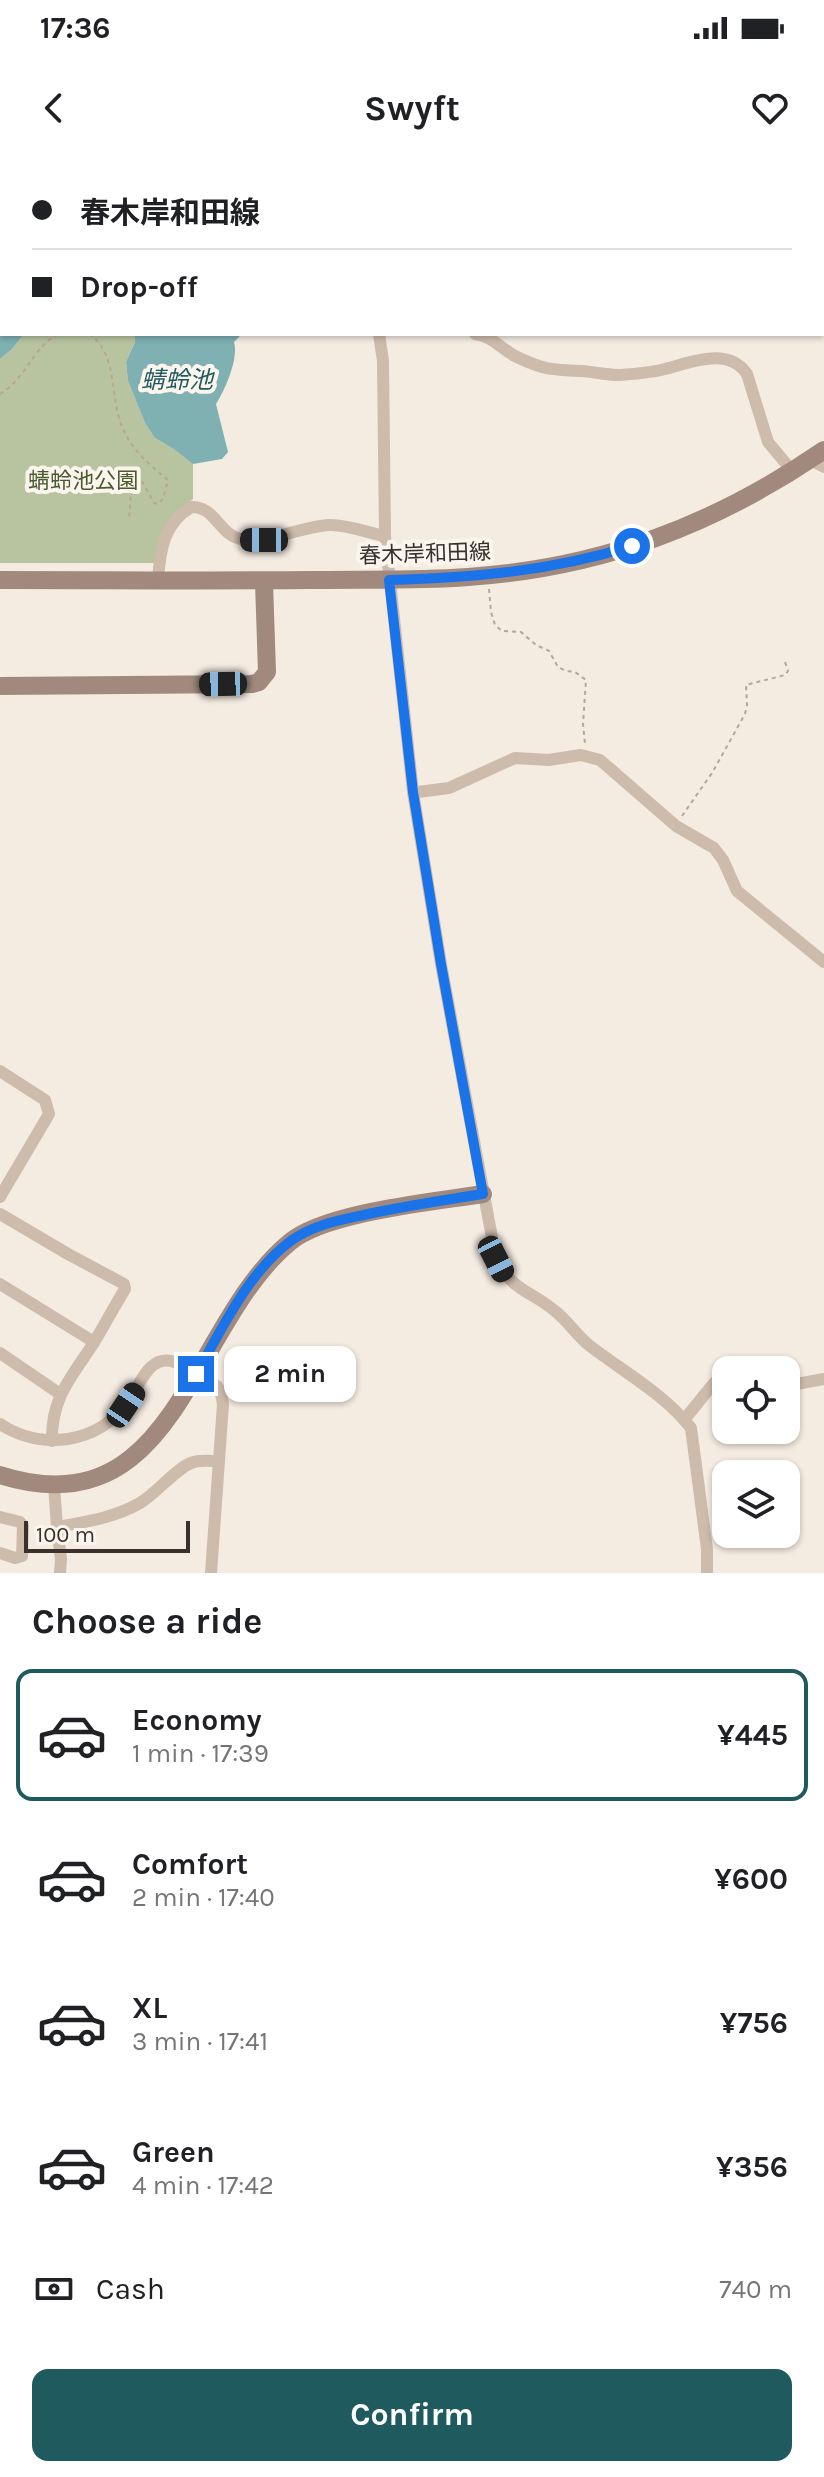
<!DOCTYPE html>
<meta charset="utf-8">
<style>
body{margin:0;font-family:Karla,"Noto Sans JP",sans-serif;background:#f2f2f2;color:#202124;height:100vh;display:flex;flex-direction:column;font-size:30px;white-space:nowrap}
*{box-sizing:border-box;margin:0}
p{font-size:26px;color:#757577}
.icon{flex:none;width:44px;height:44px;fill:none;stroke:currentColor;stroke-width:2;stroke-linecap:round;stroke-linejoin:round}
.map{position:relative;height:1413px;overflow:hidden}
.details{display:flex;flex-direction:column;background:#fff;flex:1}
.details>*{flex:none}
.top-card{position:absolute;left:0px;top:0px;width:824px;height:176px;box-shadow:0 2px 6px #0004;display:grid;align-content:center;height:176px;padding:0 32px;background:#fff}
.controls{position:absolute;left:712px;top:1196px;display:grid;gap:16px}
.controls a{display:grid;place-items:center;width:88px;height:88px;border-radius:16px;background:#fff;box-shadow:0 2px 6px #0004;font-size:40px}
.scale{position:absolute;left:24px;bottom:20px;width:166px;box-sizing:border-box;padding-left:8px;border:4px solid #3b302b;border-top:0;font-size:22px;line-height:28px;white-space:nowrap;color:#3b302b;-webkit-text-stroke:6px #fbf5ee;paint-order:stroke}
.end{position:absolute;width:36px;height:36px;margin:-18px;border:10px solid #1a73e8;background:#fff;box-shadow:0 0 0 4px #fff}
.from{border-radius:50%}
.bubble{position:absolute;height:56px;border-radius:16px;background:#fff;box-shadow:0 2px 6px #0004;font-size:26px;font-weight:700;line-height:56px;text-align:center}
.car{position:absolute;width:24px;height:48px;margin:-24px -12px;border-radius:10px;box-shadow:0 0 6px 2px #0007;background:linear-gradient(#222 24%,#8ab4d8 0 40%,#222 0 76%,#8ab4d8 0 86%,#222 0)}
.top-card b{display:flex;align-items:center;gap:28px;height:76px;font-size:30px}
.top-card b+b{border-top:2px solid #e0e0e0}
.top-card i{width:20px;height:20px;background:#202124}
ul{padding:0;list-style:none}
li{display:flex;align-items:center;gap:24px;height:132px;margin:0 16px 12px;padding:0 16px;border:4px solid transparent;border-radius:16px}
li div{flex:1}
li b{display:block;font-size:30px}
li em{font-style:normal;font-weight:700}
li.on{border-color:#1f5a5e}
li>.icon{width:72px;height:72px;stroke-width:1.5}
h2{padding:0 32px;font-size:36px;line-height:96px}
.pay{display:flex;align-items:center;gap:20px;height:88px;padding:0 32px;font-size:30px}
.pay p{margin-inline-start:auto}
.cta{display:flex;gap:16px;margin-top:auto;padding:16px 32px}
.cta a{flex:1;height:92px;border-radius:16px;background:#1f5a5e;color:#fff;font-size:32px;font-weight:700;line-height:92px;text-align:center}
.status{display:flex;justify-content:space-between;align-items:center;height:56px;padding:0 40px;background:#fff;direction:ltr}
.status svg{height:22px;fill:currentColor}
header{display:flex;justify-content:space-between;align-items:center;height:104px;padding:0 32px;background:#fff;font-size:36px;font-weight:700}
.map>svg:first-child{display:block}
.green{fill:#b8c4a0}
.water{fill:#7fb0b2}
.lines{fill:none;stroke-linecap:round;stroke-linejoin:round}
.path{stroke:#b9a596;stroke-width:2;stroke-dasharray:4 4;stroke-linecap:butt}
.street{stroke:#cdbbac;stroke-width:12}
.secondary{stroke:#a18a7d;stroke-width:18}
.route{stroke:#1a73e8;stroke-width:10}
.labels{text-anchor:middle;stroke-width:8;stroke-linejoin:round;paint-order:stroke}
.park-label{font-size:22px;fill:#4a5a2e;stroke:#fbf5ee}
.street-label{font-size:22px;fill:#3b302b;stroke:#fbf5ee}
.water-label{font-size:24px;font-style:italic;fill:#1f5a5e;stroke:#fbf5ee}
</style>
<div class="status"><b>17:36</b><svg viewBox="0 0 49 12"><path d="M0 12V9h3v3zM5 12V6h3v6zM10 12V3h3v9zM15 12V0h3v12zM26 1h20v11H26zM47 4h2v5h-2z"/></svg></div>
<header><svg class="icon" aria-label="back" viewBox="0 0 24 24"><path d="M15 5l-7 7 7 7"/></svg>Swyft<svg class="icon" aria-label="heart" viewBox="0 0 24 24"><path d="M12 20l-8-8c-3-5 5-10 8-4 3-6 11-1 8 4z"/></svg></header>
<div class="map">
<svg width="824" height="1413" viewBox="0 0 824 1413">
<rect width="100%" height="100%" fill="#f4ebe1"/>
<path class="green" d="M 24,174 L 134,174 L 135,182 L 126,202 L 128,221 L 145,263 L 155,278 L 175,289 L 193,304 L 193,339 C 170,357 157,374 155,403 L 0,403 L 0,199 L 12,189 Z"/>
<g class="water">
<path d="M 107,0 L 342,0 L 342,2 L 106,2 Z"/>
<path d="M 0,52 L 2,52 L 2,174 L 24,174 L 12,189 L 0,199 Z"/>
<path d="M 134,174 L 242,174 L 234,182 C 239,198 225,230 216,244 L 228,292 L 222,299 L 193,304 L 174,289 L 155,278 L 145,263 L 128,221 L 126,202 L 135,182 Z"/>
</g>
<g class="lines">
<g class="path">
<path d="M 89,174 C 120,194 108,242 125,273 C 134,292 152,307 168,320 L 163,339 L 158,344 L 154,343 L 138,314 L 132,315 L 129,360"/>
<path d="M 0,234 C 25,220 33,187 58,174"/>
<path d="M 489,429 L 491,452 L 495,465 L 502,471 L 521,472 L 536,485 L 549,491 L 558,507 L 566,511 L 575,512 L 586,520 L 583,564 L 585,584"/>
<path d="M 682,656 L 712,613 L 745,554 L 747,545 L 746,525 L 785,515 L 788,511 L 784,499"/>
</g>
<g class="street">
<path d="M 362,2 L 362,0"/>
<path d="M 379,174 L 383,201 L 385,376 L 413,632 L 441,804 L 496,1099 C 513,1132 530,1130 555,1151 C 568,1161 577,1176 590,1186 C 624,1212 664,1234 691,1268 L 707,1389 L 707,1413"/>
<path d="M 475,174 C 495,177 500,189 517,197 C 544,210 553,210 582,211 C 594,212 606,215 619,215 C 633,214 648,213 661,210 C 688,204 727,185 747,214 L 768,282 L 793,312"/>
<path d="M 810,300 L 824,307"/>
<path d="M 158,420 C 160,390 164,363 191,347 C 216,346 219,376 242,379 C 272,383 299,367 329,365 C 346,364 368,373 385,376"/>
<path d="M 418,632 L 449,628 L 515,598 L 549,600 L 581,595 L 600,600 L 676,666 L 714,688 L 723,700 L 737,731 L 824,802"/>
<path d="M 0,911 L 45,940 L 49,954 L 0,1037"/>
<path d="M 0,1054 L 68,1094 L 124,1124 L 125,1129 C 114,1147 104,1166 93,1184 C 71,1218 51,1238 52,1281"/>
<path d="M 0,1124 L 94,1182"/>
<path d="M 0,1193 L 60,1234"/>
<path d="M 786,1226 L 824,1219"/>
<path d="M 684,1260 L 714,1223 L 726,1216"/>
<path d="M 0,1264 C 41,1291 97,1284 127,1243 C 136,1232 141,1216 151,1207 C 168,1191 185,1208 201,1217 C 205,1220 213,1223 217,1226 C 221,1231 222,1238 223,1244 L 211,1413"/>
<path d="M 54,1325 L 57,1367 C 85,1362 114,1358 140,1343 C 156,1334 179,1305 194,1302 C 201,1300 211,1301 219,1301"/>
<path d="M 0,1357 L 20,1362 L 23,1366 L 22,1396 L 15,1398 L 0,1393"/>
<path d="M 57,1367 L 61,1399 L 60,1413"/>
</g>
<g class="secondary">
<path d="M 0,420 C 103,420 207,421 310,420 C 363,419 416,421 468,417 C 601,408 715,365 824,290"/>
<path d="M 0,526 L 252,524 L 259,522 L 267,512 L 264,422"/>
<path d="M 0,1315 C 176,1371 189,1165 290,1082 C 326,1052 434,1042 483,1034"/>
</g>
</g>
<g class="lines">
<path class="route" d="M 196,1214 C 223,1168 248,1112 292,1080 C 315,1064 341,1060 368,1054 C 406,1046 444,1040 483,1034 L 441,804 L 413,632 L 389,420 C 472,418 552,411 632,386"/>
</g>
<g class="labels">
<g class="park-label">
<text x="83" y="328">蜻蛉池公園</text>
</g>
<g class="street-label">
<text transform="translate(425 393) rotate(-2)" y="8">春木岸和田線</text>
</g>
<g class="water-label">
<text x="177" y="228">蜻蛉池</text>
</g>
</g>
</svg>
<div class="controls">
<a><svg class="icon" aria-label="locate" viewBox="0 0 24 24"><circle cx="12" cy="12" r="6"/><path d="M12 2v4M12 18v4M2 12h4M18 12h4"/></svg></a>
<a><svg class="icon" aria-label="layers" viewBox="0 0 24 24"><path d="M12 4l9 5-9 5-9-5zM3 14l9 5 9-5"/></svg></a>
</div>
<div class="scale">100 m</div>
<i class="end from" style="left:632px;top:386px"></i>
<i class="end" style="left:196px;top:1214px"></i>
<div class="bubble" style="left:224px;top:1186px;width:132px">2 min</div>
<i class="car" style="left:264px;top:380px;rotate:270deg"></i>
<i class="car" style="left:223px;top:524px;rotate:269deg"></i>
<i class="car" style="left:496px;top:1099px;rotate:153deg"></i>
<i class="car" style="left:126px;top:1245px;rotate:34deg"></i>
<div class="top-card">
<b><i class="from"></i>春木岸和田線</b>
<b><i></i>Drop-off</b>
</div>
</div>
<section class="details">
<h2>Choose a ride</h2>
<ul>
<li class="on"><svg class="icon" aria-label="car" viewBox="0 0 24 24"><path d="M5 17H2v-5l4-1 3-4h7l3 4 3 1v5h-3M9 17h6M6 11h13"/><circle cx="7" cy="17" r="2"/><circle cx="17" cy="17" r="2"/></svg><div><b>Economy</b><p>1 min · 17:39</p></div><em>¥445</em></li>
<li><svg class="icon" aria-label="car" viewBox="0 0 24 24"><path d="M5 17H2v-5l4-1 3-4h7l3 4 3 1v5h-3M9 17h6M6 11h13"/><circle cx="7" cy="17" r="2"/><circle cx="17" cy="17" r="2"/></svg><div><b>Comfort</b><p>2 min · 17:40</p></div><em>¥600</em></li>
<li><svg class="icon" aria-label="car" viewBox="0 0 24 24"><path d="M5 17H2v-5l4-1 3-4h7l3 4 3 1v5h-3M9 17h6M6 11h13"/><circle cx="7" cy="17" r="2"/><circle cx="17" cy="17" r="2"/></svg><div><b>XL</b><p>3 min · 17:41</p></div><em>¥756</em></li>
<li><svg class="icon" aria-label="car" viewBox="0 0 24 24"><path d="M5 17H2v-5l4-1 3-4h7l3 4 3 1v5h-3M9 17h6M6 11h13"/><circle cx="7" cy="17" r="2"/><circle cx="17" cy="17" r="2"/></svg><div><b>Green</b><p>4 min · 17:42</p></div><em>¥356</em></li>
</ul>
<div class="pay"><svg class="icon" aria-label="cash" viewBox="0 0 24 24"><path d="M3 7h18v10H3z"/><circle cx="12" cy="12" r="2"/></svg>Cash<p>740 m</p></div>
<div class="cta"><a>Confirm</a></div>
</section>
